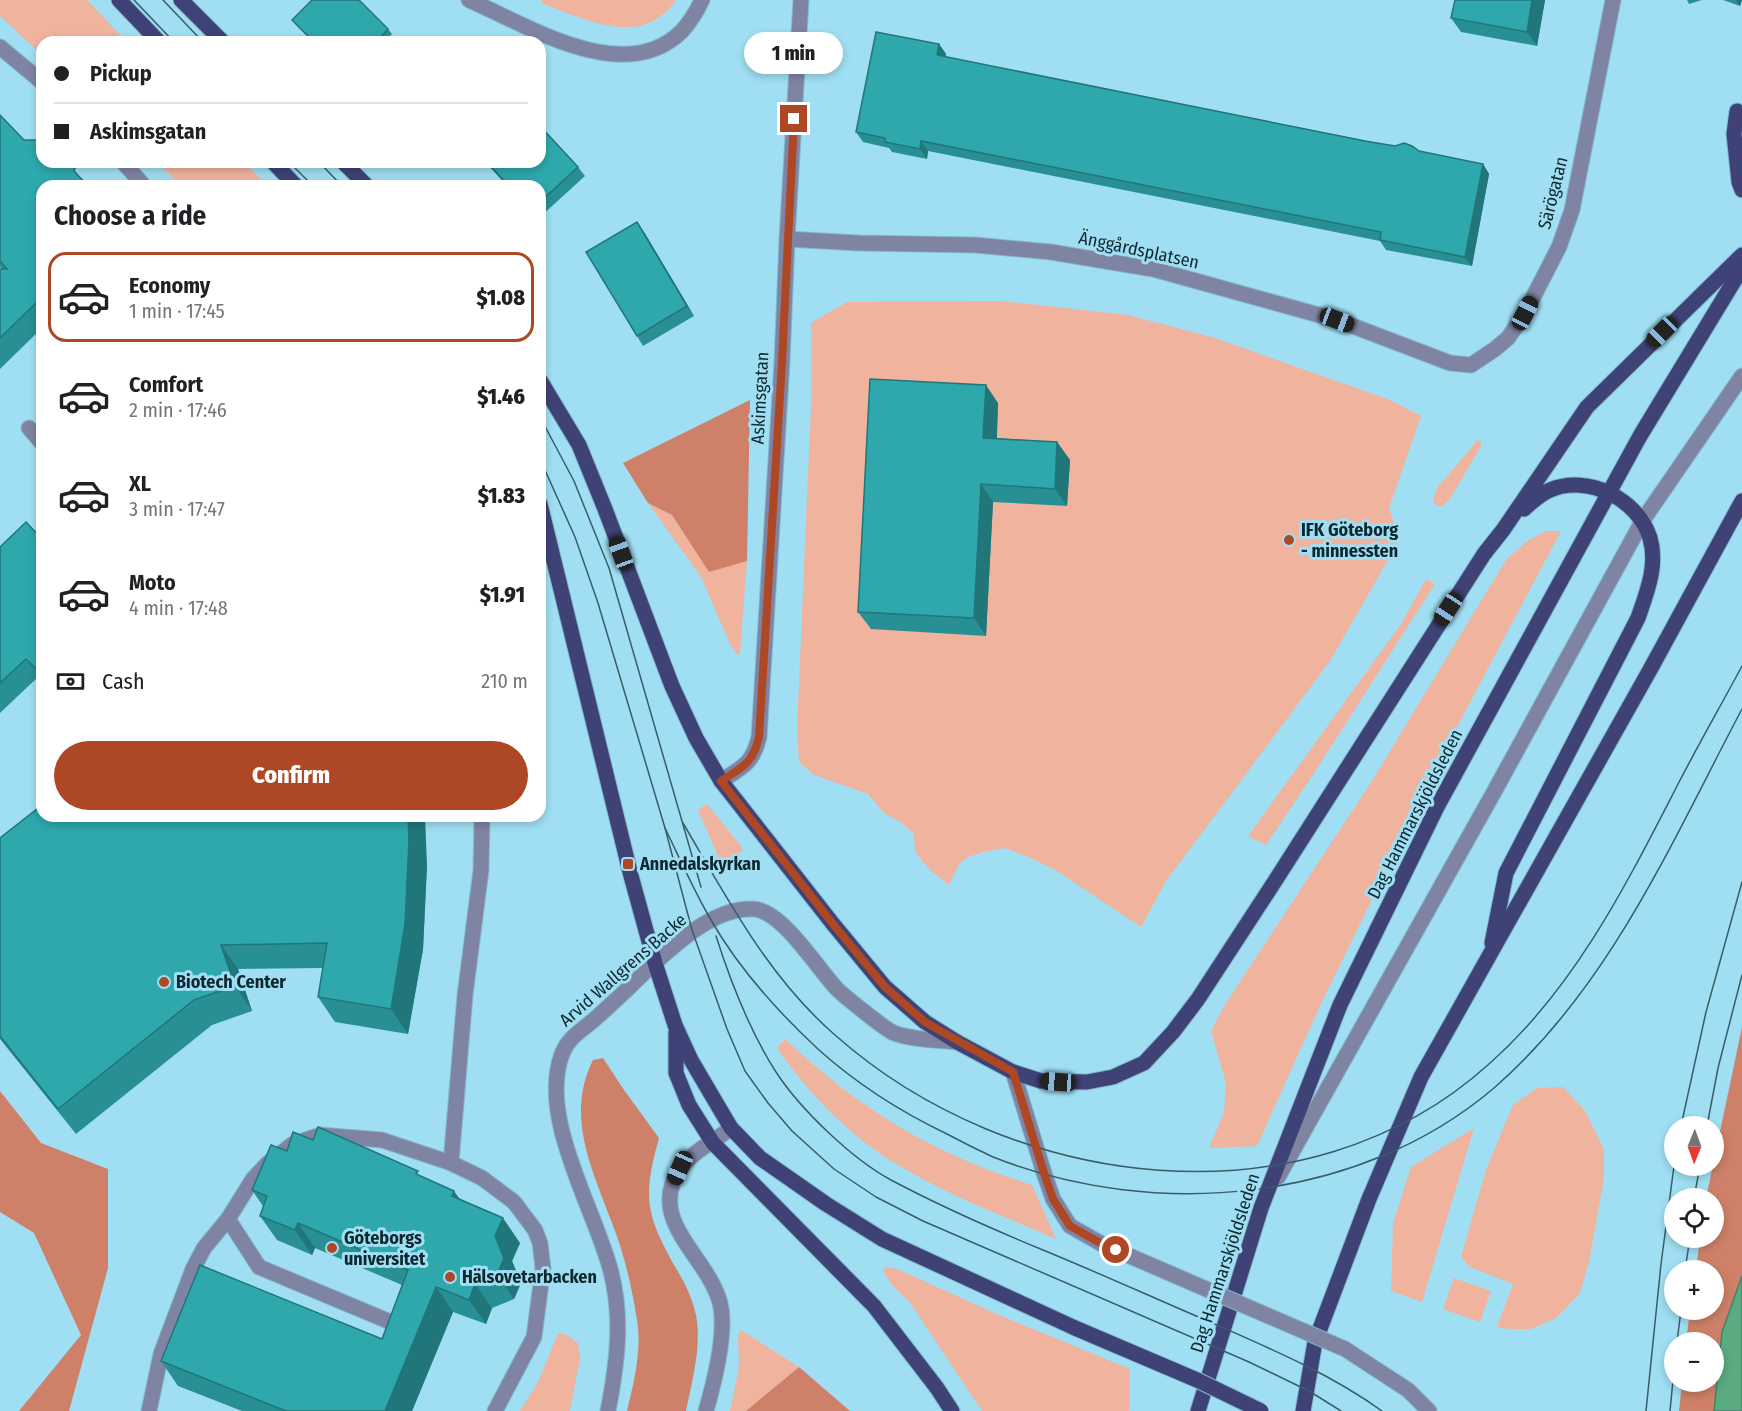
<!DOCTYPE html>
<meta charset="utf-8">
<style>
body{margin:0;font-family:"Fira Sans Condensed",sans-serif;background:#f6f6f6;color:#202124;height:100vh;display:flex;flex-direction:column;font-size:22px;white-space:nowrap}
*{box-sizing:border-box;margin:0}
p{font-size:20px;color:#757577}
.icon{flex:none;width:33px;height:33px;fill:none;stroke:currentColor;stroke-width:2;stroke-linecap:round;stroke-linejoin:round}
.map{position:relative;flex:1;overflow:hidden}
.sheet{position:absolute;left:36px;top:180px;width:510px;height:642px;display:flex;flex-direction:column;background:#fff;border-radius:18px;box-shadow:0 3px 9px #0003}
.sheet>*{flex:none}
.hud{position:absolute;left:36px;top:36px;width:510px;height:132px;border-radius:18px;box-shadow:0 3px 9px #0003;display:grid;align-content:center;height:132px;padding:0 18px;background:#fff}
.needle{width:39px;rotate:181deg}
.buttons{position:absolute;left:1664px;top:1116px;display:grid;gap:12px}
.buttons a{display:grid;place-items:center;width:60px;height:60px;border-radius:50%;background:#fff;box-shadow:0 3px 9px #0003;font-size:30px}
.end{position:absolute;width:27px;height:27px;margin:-14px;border:8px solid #ae4723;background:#fff;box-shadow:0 0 0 3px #fff}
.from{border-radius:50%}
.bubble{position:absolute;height:42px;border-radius:21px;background:#fff;box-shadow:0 3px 9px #0003;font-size:20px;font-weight:800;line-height:42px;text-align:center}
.car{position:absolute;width:18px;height:36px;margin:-18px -9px;border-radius:8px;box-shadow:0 0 4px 2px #0007;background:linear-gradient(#222 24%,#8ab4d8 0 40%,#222 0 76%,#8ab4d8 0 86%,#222 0)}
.hud b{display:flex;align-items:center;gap:21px;height:57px;font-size:22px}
.hud b+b{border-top:2px solid #e0e0e0}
.hud i{width:15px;height:15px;background:#202124}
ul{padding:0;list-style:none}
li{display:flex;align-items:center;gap:18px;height:90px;margin:0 12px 9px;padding:0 6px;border:3px solid transparent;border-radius:18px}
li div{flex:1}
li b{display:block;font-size:22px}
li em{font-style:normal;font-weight:800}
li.current{border-color:#ae4723}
li>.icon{width:54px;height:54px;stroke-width:1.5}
h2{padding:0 18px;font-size:27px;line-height:72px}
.pay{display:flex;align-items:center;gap:15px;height:66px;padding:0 18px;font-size:22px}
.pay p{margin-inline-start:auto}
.action{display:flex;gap:12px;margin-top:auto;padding:12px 18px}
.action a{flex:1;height:69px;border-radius:36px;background:#ae4723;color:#fff;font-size:24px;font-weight:800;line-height:69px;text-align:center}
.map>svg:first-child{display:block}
.green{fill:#f0b39e}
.forest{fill:#ce8168}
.water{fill:#5aab80;stroke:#438468;stroke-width:1.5}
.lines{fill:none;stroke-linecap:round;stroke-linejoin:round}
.minor-casing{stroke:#83bacc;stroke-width:17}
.major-casing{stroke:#83bacc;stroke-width:17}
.minor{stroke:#8084a3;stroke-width:15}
.major{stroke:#3f4276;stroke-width:15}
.tram{stroke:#385d68;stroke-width:1.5}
.minor-bridge-casing{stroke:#83bacc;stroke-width:17;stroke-linecap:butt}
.major-bridge-casing{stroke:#83bacc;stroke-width:17;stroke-linecap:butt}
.minor-bridge{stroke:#8084a3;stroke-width:15}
.major-bridge{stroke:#3f4276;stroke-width:15}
.wall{fill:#289095}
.shaded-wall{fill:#207679}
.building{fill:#2ea8ad;stroke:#207679;stroke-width:1.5}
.route{stroke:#ae4723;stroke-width:8}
.poi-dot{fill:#ae4723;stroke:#a0dff3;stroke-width:2}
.labels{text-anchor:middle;stroke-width:6;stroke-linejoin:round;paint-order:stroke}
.street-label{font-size:18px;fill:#0e282f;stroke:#a0dff3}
.poi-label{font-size:18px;font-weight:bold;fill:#0e282f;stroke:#a0dff3;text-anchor:start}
</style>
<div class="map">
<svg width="1742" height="1411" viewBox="0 0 1742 1411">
<rect width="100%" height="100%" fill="#a0dff3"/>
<g class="green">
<path d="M 0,0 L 87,0 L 127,42 L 42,42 L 42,55 L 0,16 Z"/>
<path d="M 542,0 L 676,0 C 641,50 585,19 541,3 Z"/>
<path d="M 157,162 L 244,162 L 268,186 L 181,186 Z"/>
<path d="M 996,301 L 1022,303 L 1128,315 L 1215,338 L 1390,400 L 1421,416 L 1389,508 L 1400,539 L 1330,661 L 1166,881 L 1141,927 L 1057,871 L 1033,859 L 1005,848 L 983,852 L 966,858 L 959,864 L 949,885 L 930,870 L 915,852 L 914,834 L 902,823 L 884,813 L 868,794 L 814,775 L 799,762 L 797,729 L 811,406 L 811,323 L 847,302 Z"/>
<path d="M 1477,441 L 1482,441 L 1481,446 L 1450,499 L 1441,507 L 1435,504 L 1433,500 L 1437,488 Z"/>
<path d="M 648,503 L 672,515 L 709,571 L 747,561 L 740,653 L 738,655 L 731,646 L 701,577 Z"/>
<path d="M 1545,531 L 1561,531 L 1450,740 L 1318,1010 L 1257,1146 L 1209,1148 L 1224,1113 L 1226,1083 L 1211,1031 L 1224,1006 L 1370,784 L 1506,560 L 1526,542 Z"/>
<path d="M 1426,579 L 1435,584 L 1318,767 L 1266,845 L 1248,836 L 1401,624 Z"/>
<path d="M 707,804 L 741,846 L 742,851 L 731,860 L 724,870 L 698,810 Z"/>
<path d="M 785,1039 C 862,1111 931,1153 1032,1185 L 1056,1239 C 1003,1216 947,1195 898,1165 C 849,1136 809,1094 777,1048 Z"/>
<path d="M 1563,1087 L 1585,1111 L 1604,1149 L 1604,1178 L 1589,1262 L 1580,1293 L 1556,1318 L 1531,1329 L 1509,1329 L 1497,1327 L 1513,1284 L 1470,1267 L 1461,1257 L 1486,1170 L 1513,1105 L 1537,1088 Z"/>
<path d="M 1474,1128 L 1422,1302 L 1391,1291 L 1393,1223 L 1411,1167 Z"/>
<path d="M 886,1267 L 897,1269 L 999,1315 L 1130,1369 L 1129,1411 L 982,1411 L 911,1304 L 892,1285 L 883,1271 Z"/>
<path d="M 1454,1278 L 1491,1291 L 1480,1322 L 1443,1309 Z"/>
<path d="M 741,1330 L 799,1367 L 746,1411 L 730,1411 L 739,1367 L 738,1336 Z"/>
<path d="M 558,1333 L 567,1335 L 578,1343 L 580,1358 L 570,1411 L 520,1411 L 538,1382 Z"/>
</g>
<g class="forest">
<path d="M 750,400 L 747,561 L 709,572 L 672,515 L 648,503 L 623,463 Z"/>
<path d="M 1742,1027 L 1742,1276 L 1722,1332 L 1714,1411 L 1679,1411 L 1682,1382 L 1713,1382 L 1713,1342 L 1686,1342 L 1690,1310 L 1713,1310 L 1713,1270 L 1696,1270 L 1700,1238 L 1713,1238 L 1713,1198 L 1706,1198 Z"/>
<path d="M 603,1058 L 624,1090 L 659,1138 C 643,1196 645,1212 674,1265 C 684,1281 692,1297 696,1315 C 702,1346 692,1381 686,1411 L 627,1411 C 634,1382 642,1350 637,1320 C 632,1288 624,1253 612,1223 C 592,1169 565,1116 593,1060 Z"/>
<path d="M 0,1091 L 41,1143 L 108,1169 L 108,1268 L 69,1411 L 19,1411 L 81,1335 L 34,1233 L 0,1212 Z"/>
<path d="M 799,1367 L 850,1411 L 746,1411 Z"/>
</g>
<path class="water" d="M 1742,1276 L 1742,1411 L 1714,1411 L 1722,1332 Z"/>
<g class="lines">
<g class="minor-casing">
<g id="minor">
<path d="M 469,0 C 529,26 625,88 682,31 C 690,22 697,11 702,0"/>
<path d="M 0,47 L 42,82"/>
<path d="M 123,162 L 144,186"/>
<path d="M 787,239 L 859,243 L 975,245 L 1051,252 L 1153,269 L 1337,320 L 1450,363 L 1471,365 L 1495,349 L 1508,338 L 1525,313 L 1559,247 L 1572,210 L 1613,0"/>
<path d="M 29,428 L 42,443"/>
<path d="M 721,781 C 743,767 753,763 759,737 L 782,362 L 787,239 L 801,0"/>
<path d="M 1013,1072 L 1044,1173 L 1053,1199 L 1070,1226 L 1102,1244"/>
<path d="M 451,1163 L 465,995 L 481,870 L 482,816"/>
<path d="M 1278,1177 L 1494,792 L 1643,520 L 1742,376"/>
<path d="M 228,1219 L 259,1267 L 388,1321"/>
<path d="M 1408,1390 L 1429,1411"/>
<path d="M 149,1411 L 161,1354 L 193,1269 L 204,1248 L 228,1219 L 253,1179 L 267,1164 L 293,1144 L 320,1135 L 382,1140 L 451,1163 L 482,1178 L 514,1202 L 535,1230 L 540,1243 L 543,1268 L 534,1337 L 495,1411"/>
<path d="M 608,1411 C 617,1364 623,1319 611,1272 C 595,1209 538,1118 562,1054 C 568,1037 584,1029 596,1018 C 614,1002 632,985 649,968 C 676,944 714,907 753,909 C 782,910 817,968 837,989 C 844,996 886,1030 894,1033 C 913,1040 937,1040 957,1042"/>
<path d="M 706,1411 C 714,1383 727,1331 720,1303 C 708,1256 644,1219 681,1168 C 693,1151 715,1141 731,1128"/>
</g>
</g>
<g class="major-casing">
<g id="major">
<path d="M 119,0 L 159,42"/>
<path d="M 181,0 L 223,42"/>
<path d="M 1737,111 L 1734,134 L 1739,182 L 1742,190"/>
<path d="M 273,162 L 296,186"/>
<path d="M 343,162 L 367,186"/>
<path d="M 540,380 L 579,445 L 605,509 L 672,686 L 696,738 L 721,781 L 833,924 L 885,987 L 925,1022 L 957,1042 L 1013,1072 L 1041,1081 L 1087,1082 L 1113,1077 L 1144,1063 L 1173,1032 L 1198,999 L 1275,881 L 1484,554 L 1503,530 L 1587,407 L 1742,255"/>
<path d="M 540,504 L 631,876 L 655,963 L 675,1025 L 691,1060 L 731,1128 L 760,1158 L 826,1204 L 882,1239 L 1075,1328"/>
<path d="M 1492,943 L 1506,873 L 1638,618 C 1647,592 1658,565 1650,538 C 1638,499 1588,474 1550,490 C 1540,494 1532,502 1524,509"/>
<path d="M 676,1032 L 676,1073 L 689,1105 L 713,1143 L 874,1306 L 937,1388 L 952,1411"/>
<path d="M 1198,1411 L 1261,1208 L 1340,1005 L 1437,807 L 1640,436 L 1742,268"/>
<path d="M 1303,1411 L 1315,1342 L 1369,1199 L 1421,1077 L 1651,668 L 1742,501"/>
</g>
</g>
<use href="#minor" class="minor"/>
<use href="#major" class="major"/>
<g class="tram">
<path d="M 134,0 L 174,42"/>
<path d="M 163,0 L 203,42"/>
<path d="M 289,162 L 313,186"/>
<path d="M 319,162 L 342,186"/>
<path d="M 540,417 L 574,481 L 609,568 L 701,887"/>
<path d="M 540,459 L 575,537 L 598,603 L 665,828 L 692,930 L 727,1029 L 745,1071 L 768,1103 L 792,1131 L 834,1169 L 876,1197 L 923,1221 L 1249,1362 L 1309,1391 L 1341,1411"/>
<path d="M 683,823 C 727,898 768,977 835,1035 C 1011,1191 1305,1230 1489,1064 C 1574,989 1625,887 1676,788 C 1697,747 1720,707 1742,666"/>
<path d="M 665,828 C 680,859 694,891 711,920 C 739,969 778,1012 819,1050 C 857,1084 901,1112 947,1134 C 962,1142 978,1150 993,1157 C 1155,1221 1359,1203 1494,1088 C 1610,987 1671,843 1742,709"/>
<path d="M 716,936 C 731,983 749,1030 776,1072 C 800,1109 852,1159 891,1180 C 940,1206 992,1229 1043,1250 C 1099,1273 1154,1298 1210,1322 C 1269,1348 1329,1373 1382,1411"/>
<path d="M 1681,1126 L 1706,1012 L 1742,882"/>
<path d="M 1707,1126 L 1718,1068 L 1742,975"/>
<path d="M 1694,1198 L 1700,1166"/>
<path d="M 1685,1270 L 1690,1238"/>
<path d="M 1677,1342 L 1681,1310"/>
<path d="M 1646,1411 L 1661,1264 L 1674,1166"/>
<path d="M 1670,1411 L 1674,1370"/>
</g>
<g class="minor-bridge-casing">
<path id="minor-bridge" d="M 1102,1244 L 1345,1349 L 1408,1390"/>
</g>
<g class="major-bridge-casing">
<path id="major-bridge" d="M 1075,1328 L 1197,1380 L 1261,1411"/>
</g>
<use href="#minor-bridge" class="minor-bridge"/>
<use href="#major-bridge" class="major-bridge"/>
</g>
<g class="wall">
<path d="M 1545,0 L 1537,46 L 1461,32 L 1451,18 Z"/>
<path d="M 1687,0 L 1702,0 L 1689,4 Z"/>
<path d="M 1723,0 L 1742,0 L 1740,6 Z"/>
<path d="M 292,20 L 388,29 L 392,34 L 384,42 L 313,42 L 296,25 Z"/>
<path d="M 939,44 L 946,54 L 945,57 L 1483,164 L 1489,174 L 1472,266 L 1386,250 L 1380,241 L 928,151 L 927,159 L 892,152 L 889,148 L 863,142 L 856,132 Z"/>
<path d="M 0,115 L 42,186 L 42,328 L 0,369 L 0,269 L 2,269 L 0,267 Z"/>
<path d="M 485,162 L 540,162 L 578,167 L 585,176 L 540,217 L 540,186 L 507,186 Z"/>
<path d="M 644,232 L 694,316 L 643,346 L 637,336 Z"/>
<path d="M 998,403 L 997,438 L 1057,442 L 1070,460 L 1067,506 L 993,502 L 986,636 L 871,629 L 858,612 Z"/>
<path d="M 42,539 L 42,681 L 38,677 L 0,713 L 0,547 Z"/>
<path d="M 0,838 L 427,865 L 423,949 L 408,1034 L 335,1022 L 318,997 L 323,968 L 238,969 L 252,1011 L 212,1025 L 76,1134 L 0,1039 Z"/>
<path d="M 313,1140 L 422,1177 L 460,1199 L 520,1243 L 512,1261 L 521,1283 L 514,1299 L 492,1308 L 486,1324 L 453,1312 L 412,1411 L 242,1411 L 178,1386 L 161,1361 L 382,1339 L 402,1285 L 315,1248 L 312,1255 L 277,1240 L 260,1216 L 263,1206 L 252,1190 L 287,1151 Z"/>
</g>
<g class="shaded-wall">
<path d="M 1532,0 L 1545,0 L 1537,46 L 1527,32 Z"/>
<path d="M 1737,0 L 1742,0 L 1740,6 L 1736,1 Z"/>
<path d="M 939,44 L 946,54 L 944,65 L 937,55 Z"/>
<path d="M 921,141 L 928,151 L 927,159 L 920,149 Z"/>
<path d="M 1483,164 L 1489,174 L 1472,266 L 1465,257 Z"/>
<path d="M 637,222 L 644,232 L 694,316 L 687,306 Z"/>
<path d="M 986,385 L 998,403 L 996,455 L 983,438 Z"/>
<path d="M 1057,442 L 1070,460 L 1067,506 L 1055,489 Z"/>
<path d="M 981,484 L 993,502 L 986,636 L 974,618 Z"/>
<path d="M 408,816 L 425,816 L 427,865 L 423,949 L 408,1034 L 391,1009 Z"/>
<path d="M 221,945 L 238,969 L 252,1011 L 235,986 Z"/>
<path d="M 454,1191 L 471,1215 L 452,1196 Z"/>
<path d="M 503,1218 L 520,1243 L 512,1261 L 521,1283 L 514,1299 L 497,1275 L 495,1236 Z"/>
<path d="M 298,1223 L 315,1248 L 312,1255 L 295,1230 Z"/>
<path d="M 475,1284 L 492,1308 L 486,1324 L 469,1300 Z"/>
<path d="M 436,1287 L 453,1312 L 412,1411 L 385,1411 Z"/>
</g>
<g class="building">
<path d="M 312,0 L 359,0 L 388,29 L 376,42 L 314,42 L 292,20 Z"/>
<path d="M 1455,0 L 1532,0 L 1527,32 L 1451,18 Z"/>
<path d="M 876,32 L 939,44 L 937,55 L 1365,141 L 1395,146 L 1404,143 L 1412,146 L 1419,151 L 1483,164 L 1465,257 L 1380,240 L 1381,232 L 921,141 L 920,149 L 885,142 L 885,138 L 856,132 Z"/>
<path d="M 0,115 L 24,140 L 42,140 L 42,162 L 68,162 L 75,169 L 74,171 L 88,186 L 42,186 L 42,305 L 38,301 L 0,338 L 0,269 L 7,269 L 0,261 Z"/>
<path d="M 540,126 L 578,167 L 540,202 L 540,186 L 509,186 L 487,162 L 540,162 Z"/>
<path d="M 637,222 L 687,306 L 637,336 L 586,252 Z"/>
<path d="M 870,379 L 986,385 L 983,438 L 1057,442 L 1055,489 L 981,484 L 974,618 L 858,612 Z"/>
<path d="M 26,522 L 42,539 L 42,667 L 38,671 L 26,659 L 0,683 L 0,547 Z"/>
<path d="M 42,805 L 42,816 L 408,816 L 409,841 L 405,924 L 391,1009 L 318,997 L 327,943 L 221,945 L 235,986 L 194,1000 L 58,1109 L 0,1036 L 0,838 Z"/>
<path d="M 318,1127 L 418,1171 L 416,1174 L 454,1191 L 452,1196 L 503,1218 L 495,1236 L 504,1258 L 497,1275 L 475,1284 L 469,1300 L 436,1287 L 385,1411 L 286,1411 L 161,1361 L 200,1265 L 382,1339 L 408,1270 L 298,1223 L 295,1230 L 260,1216 L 267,1196 L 252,1190 L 271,1145 L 287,1151 L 293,1132 L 313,1140 Z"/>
</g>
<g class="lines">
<path class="route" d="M 794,119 L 782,362 L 759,737 C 753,763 743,767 721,781 L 833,924 L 885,987 L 925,1022 L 1013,1072 L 1044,1173 L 1053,1199 L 1070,1226 L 1102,1244 L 1116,1250"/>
</g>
<g class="poi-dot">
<circle cx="1289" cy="540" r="6"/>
<rect x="622" y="858" width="12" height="12" rx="3"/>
<circle cx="164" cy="982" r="6"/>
<circle cx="332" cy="1248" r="6"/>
<circle cx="450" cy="1277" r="6"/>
</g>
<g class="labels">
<g class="street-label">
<text transform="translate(1553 193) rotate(-76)" y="6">Särögatan</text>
<text transform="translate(1139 250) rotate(12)" y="6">Änggårdsplatsen</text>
<text transform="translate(760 398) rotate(-87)" y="6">Askimsgatan</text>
<text transform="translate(1415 814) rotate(-63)" y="6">Dag Hammarskjöldsleden</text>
<text transform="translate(623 970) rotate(-41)" y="6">Arvid Wallgrens Backe</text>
<text transform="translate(1225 1263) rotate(-72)" y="6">Dag Hammarskjöldsleden</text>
</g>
<g class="poi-label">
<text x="1301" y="536">IFK Göteborg<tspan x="1301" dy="21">- minnessten</tspan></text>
<text x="640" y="870">Annedalskyrkan</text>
<text x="176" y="988">Biotech Center</text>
<text x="344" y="1244">Göteborgs<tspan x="344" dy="21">universitet</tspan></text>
<text x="462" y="1283">Hälsovetarbacken</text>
</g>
</g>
</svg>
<div class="buttons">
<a><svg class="needle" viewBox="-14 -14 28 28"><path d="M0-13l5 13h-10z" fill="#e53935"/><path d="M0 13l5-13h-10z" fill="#757577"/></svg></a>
<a><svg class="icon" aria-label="locate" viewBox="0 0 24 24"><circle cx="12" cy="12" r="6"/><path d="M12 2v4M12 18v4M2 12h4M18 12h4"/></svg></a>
<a>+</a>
<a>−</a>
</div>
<i class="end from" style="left:1116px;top:1250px"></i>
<i class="end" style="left:794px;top:119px"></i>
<div class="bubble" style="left:744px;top:32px;width:99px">1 min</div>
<i class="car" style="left:1525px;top:313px;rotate:27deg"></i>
<i class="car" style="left:1337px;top:320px;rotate:111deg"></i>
<i class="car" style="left:1662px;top:332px;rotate:225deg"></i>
<i class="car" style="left:621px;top:553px;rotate:340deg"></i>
<i class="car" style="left:1448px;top:609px;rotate:213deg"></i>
<i class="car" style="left:1058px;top:1082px;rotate:274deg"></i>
<i class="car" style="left:680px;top:1168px;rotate:204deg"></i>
<div class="hud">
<b><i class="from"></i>Pickup</b>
<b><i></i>Askimsgatan</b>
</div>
<section class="sheet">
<h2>Choose a ride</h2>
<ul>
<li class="current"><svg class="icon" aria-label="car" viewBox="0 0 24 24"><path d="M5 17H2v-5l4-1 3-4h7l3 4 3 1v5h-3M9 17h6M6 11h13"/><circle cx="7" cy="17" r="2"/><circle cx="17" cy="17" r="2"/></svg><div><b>Economy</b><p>1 min · 17:45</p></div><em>$1.08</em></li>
<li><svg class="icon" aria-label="car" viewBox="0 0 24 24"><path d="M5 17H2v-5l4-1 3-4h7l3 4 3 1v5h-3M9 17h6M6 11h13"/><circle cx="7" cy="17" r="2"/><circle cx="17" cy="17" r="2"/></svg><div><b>Comfort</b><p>2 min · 17:46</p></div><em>$1.46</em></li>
<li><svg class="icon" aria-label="car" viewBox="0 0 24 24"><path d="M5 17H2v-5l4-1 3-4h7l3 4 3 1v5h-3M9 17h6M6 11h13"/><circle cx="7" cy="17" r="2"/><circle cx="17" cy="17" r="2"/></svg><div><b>XL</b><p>3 min · 17:47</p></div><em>$1.83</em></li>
<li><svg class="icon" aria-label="car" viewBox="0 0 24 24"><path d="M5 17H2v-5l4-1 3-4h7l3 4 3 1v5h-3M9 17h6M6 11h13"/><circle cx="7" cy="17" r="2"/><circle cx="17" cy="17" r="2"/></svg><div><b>Moto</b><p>4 min · 17:48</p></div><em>$1.91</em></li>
</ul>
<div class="pay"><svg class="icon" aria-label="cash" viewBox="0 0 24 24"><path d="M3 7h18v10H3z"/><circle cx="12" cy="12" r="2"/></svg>Cash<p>210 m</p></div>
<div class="action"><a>Confirm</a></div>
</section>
</div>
